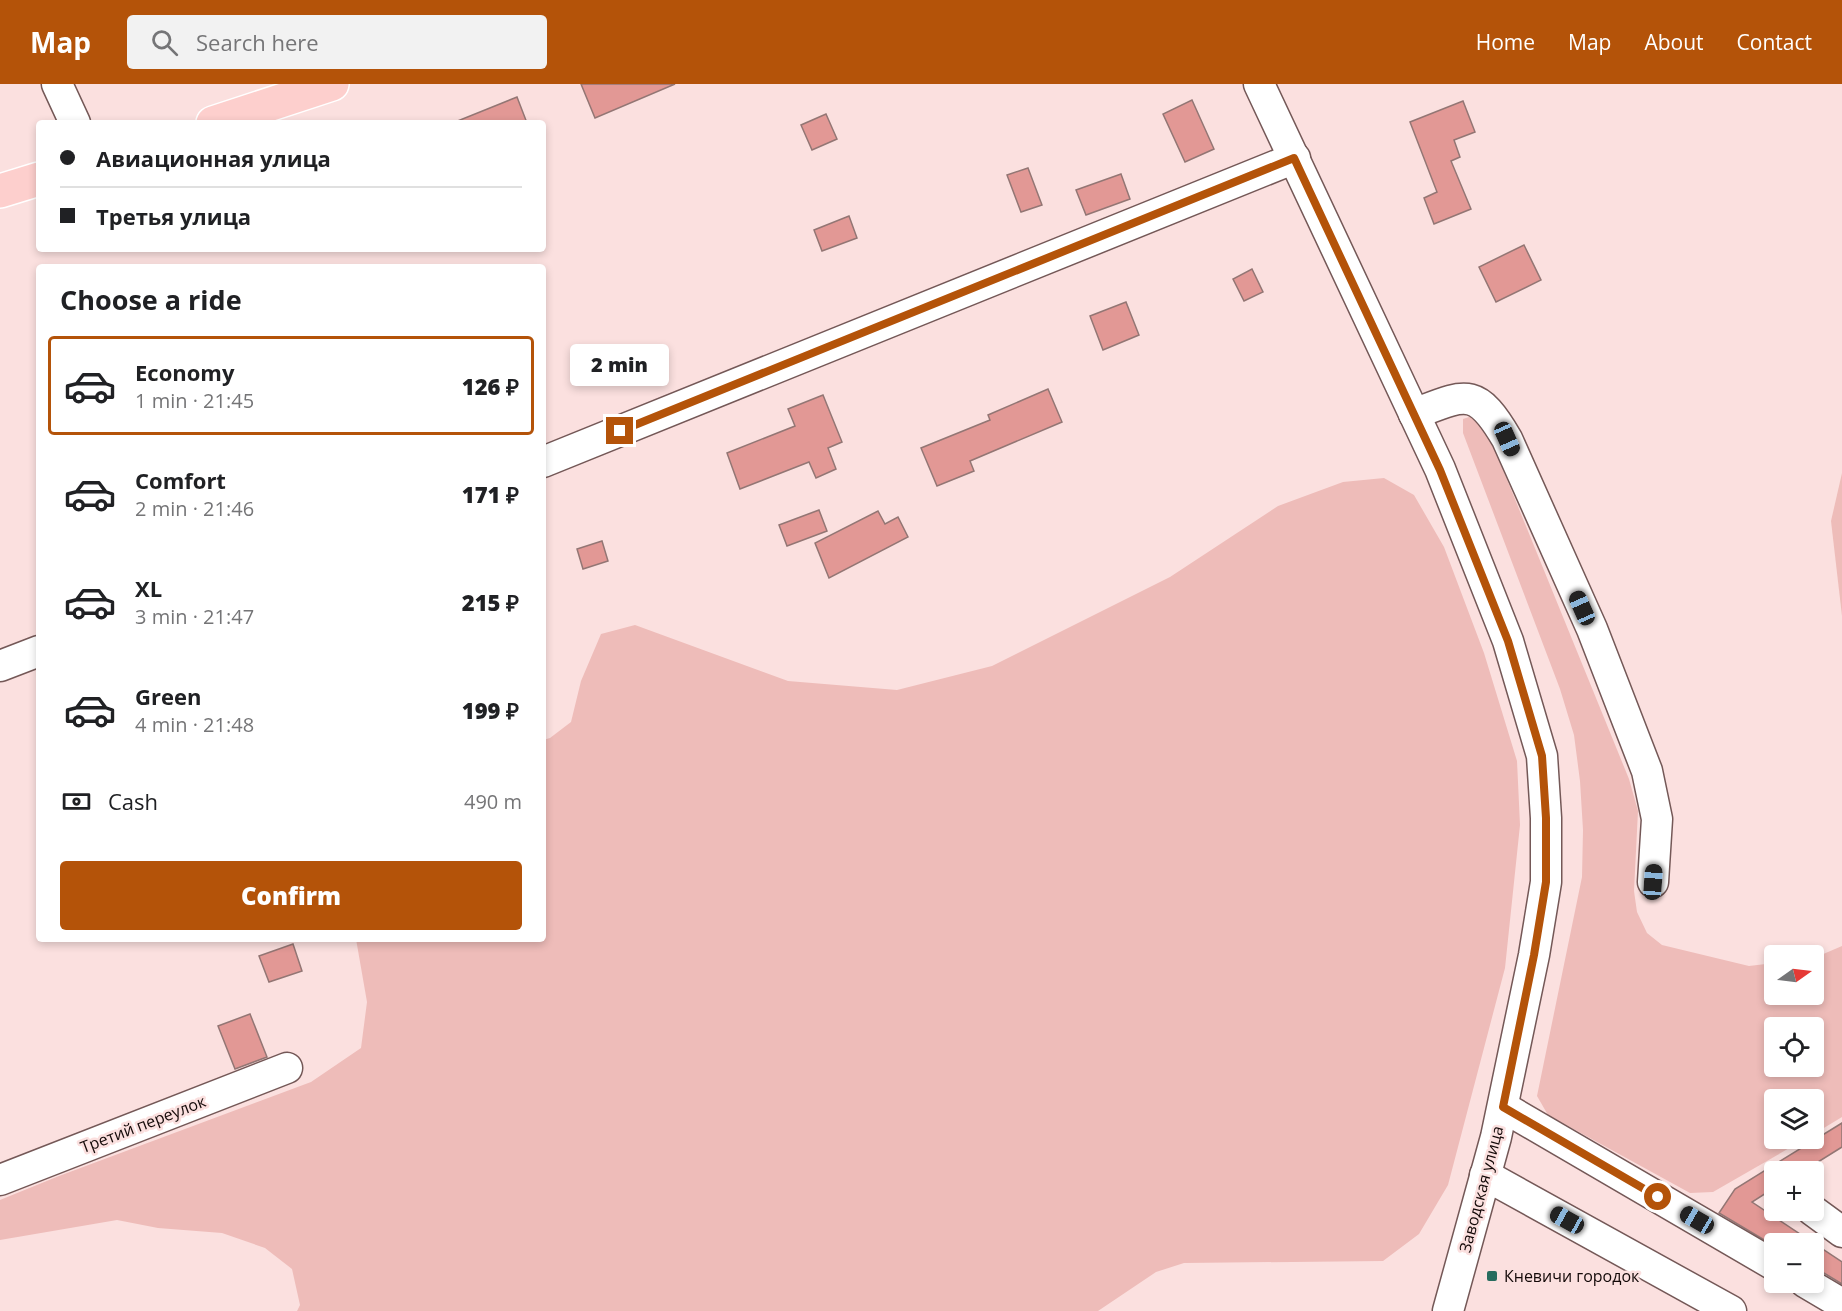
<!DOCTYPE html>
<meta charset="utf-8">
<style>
body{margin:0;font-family:"Open Sans",sans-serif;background:#f2f2f2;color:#202124;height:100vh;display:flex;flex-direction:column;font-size:22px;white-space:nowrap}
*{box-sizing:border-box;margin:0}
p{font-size:20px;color:#757577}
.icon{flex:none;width:33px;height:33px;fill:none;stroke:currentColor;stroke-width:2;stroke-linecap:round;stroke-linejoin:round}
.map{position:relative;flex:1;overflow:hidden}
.details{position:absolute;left:36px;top:180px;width:510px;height:678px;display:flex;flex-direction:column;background:#fff;border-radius:6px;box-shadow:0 3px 9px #0003}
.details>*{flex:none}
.banner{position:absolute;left:36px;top:36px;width:510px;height:132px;border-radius:6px;box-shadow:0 3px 9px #0003;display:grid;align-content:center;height:132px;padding:0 24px;background:#fff}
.needle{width:39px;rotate:76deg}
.fabs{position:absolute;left:1764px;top:861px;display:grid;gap:12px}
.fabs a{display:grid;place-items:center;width:60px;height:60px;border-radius:6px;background:#fff;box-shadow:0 3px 9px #0003;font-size:30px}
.end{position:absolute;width:27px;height:27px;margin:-14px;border:8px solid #b45309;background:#fff;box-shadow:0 0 0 3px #fff}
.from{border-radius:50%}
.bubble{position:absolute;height:42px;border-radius:6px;background:#fff;box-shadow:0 3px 9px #0003;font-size:20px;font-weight:800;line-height:42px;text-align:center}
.car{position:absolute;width:18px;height:36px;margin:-18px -9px;border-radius:8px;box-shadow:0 0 4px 2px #0007;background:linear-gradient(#222 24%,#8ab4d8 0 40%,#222 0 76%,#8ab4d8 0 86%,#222 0)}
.banner b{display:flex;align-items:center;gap:21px;height:57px;font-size:22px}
.banner b+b{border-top:2px solid #e0e0e0}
.banner i{width:15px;height:15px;background:#202124}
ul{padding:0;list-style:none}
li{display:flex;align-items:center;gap:18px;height:99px;margin:0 12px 9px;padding:0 12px;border:3px solid transparent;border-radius:6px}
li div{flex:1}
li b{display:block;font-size:22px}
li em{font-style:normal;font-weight:800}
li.selected{border-color:#b45309}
li>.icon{width:54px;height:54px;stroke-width:1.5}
h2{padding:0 24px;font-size:27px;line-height:72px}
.pay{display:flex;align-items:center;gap:15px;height:66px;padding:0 24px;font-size:22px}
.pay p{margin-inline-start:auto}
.action{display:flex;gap:12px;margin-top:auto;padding:12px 24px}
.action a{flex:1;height:69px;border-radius:6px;background:#b45309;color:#fff;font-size:24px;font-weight:800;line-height:69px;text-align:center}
header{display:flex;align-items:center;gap:36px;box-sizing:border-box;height:84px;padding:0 30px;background:#b45309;color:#fff}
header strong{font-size:28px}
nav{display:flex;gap:33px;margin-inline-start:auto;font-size:21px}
.search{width:420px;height:54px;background:#f2f2f2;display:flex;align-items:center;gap:15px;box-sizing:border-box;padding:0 21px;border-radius:6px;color:#757577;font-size:22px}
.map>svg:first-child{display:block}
.green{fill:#eebcb9;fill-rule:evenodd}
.building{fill:#e29895;stroke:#937674;stroke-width:1.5}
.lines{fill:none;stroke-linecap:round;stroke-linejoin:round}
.minor-casing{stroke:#745857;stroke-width:33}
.major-casing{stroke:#fff;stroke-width:36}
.minor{stroke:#fff;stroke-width:30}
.major{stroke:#fdcfcd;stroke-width:33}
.route{stroke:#b45309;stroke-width:8}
.poi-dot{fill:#276c5e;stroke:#fbe0df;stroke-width:2}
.labels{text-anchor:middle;stroke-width:5;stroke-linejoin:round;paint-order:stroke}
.street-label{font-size:16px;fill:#130908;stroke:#fbe0df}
.poi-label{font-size:16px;fill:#130908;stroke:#fbe0df;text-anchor:start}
</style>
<header>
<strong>Map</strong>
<div class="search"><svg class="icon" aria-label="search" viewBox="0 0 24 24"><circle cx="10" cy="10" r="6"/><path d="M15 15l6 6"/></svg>Search here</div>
<nav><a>Home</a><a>Map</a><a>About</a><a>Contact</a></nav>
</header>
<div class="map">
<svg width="1842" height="1227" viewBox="0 0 1842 1227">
<rect width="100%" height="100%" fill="#fbe0df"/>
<g class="green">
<path d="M 1475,331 L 1486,344 L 1629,695 L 1638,727 L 1634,807 L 1637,828 L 1647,849 L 1662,861 L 1749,882 L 1774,879 L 1774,910 L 1814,910 L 1814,874 L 1842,862 L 1842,1033 L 1814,1050 L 1814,1016 L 1774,1016 L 1774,1054 L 1805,1055 L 1713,1108 L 1690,1109 L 1548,1031 L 1537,1012 L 1582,793 L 1583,746 L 1580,697 L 1574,651 L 1560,605 L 1463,349 L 1463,335 ZM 1774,944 L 1814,944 L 1814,982 L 1774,982 Z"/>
<path d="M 1842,389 L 1842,532 L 1831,437 Z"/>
<path d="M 1384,394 L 1414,411 L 1444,463 L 1484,569 L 1517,677 L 1520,741 L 1505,884 L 1448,1101 L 1419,1150 L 1383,1177 L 1184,1179 L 1156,1188 L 1098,1227 L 297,1227 L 300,1221 L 292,1185 L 265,1164 L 222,1149 L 158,1144 L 117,1136 L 0,1156 L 0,1116 L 59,1092 L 311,998 L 361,964 L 367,918 L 356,855 L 543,855 L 543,656 L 550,654 L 571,638 L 581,597 L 601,550 L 635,541 L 788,597 L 897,606 L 992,582 L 1170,493 L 1278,422 L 1343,398 Z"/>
</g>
<g class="building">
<path d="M 581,0 L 675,0 L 595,34 Z"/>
<path d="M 517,13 L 527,39 L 455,39 L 455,38 Z"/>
<path d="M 1192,16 L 1214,65 L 1185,78 L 1163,30 Z"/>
<path d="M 1463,17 L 1475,48 L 1454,56 L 1460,73 L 1451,77 L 1471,125 L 1434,140 L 1424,114 L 1437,108 L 1410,38 Z"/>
<path d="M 826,30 L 837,55 L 812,66 L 801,41 Z"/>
<path d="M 1028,84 L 1042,121 L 1021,128 L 1007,91 Z"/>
<path d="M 1121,90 L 1130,115 L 1086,131 L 1076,106 Z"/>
<path d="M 849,132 L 857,154 L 822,167 L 814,146 Z"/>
<path d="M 1524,161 L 1541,196 L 1496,218 L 1479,183 Z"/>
<path d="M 1252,185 L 1263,208 L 1244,217 L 1233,195 Z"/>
<path d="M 1126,218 L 1139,251 L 1103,266 L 1090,232 Z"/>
<path d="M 1048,305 L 1062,338 L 970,377 L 974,387 L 937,402 L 921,364 L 990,336 L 988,331 Z"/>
<path d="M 823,311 L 842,358 L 828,364 L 836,385 L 816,394 L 809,378 L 740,405 L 727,369 L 795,342 L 788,325 Z"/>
<path d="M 819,426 L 827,447 L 787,462 L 779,441 Z"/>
<path d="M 878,427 L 885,440 L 898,433 L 908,453 L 829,494 L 815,459 Z"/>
<path d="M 602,457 L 608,477 L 583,485 L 577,465 Z"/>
<path d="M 293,860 L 302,887 L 269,898 L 259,872 Z"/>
<path d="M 250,930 L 267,973 L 235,985 L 218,942 Z"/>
<path d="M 1842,1039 L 1842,1063 L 1802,1088 L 1774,1088 L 1774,1104 L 1752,1118 L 1842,1178 L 1842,1200 L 1814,1183 L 1814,1160 L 1771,1160 L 1719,1129 L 1735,1105 Z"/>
</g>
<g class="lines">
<g class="minor-casing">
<g id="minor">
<path d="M 57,0 L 75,39"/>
<path d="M 1259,0 L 1440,385 L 1508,557 L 1542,672 L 1546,734 L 1546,798 L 1534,871 L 1496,1053 L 1448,1227"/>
<path d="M 1414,330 C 1466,310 1476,302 1507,355 L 1592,545 L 1647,687 L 1657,735 L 1653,798"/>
<path d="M 543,378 L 1295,74"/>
<path d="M 0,582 L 39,567"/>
<path d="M 1503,1023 L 1774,1181"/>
<path d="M 1485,1091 L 1731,1227"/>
<path d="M 0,1096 L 287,984"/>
<path d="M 1812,1126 L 1842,1148"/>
<path d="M 1805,1198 L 1842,1220"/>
</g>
</g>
<g class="major-casing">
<g id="major">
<path d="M 213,39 L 332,0"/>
<path d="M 0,107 L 39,95"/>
</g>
</g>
<use href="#minor" class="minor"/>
<use href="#major" class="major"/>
</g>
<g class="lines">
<path class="route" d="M 620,347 L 1294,74 L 1440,386 L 1508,557 L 1542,672 L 1546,734 L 1546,798 L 1534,871 L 1503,1023 L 1658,1113"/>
</g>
<rect class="poi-dot" x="1486" y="1186" width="12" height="12" rx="3"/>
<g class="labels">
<g class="street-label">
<text transform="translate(143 1040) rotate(-21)" y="6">Третий переулок</text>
<text transform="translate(1481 1105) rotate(-75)" y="6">Заводская улица</text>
</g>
<g class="poi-label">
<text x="1504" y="1198">Кневичи городок</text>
</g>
</g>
</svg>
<div class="fabs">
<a><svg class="needle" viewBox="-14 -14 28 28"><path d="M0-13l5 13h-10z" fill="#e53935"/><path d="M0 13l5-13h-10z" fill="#757577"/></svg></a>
<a><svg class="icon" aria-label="locate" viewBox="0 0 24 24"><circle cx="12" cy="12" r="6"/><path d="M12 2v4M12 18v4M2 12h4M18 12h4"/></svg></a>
<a><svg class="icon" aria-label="layers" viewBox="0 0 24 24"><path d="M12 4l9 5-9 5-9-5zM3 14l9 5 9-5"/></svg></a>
<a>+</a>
<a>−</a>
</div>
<i class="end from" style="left:1658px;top:1113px"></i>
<i class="end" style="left:620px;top:347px"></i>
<div class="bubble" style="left:570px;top:260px;width:99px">2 min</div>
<i class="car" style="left:1507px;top:355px;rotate:156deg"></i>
<i class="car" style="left:1582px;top:524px;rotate:336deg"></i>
<i class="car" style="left:1653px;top:798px;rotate:4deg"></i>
<i class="car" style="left:1567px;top:1136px;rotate:299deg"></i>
<i class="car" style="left:1697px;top:1136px;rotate:300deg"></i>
<div class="banner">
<b><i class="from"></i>Авиационная улица</b>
<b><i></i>Третья улица</b>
</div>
<section class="details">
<h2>Choose a ride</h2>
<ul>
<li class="selected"><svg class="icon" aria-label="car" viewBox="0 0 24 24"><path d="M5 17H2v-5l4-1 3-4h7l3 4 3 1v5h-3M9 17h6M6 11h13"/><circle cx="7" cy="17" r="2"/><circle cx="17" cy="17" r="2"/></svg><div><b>Economy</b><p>1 min · 21:45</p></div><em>126 ₽</em></li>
<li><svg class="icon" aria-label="car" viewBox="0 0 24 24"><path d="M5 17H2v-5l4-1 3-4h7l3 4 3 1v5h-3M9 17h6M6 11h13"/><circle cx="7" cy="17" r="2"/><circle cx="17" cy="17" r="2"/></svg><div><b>Comfort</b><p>2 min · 21:46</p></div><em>171 ₽</em></li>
<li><svg class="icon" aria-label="car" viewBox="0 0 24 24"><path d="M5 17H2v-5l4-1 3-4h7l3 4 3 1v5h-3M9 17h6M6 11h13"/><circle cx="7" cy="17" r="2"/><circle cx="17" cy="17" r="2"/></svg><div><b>XL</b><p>3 min · 21:47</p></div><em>215 ₽</em></li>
<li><svg class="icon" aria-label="car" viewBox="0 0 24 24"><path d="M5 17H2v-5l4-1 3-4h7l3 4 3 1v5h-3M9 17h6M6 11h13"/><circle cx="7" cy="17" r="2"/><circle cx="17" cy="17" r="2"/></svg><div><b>Green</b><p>4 min · 21:48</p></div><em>199 ₽</em></li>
</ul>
<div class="pay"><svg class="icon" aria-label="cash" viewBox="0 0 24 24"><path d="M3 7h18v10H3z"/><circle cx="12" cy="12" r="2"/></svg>Cash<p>490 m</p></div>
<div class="action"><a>Confirm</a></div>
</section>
</div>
